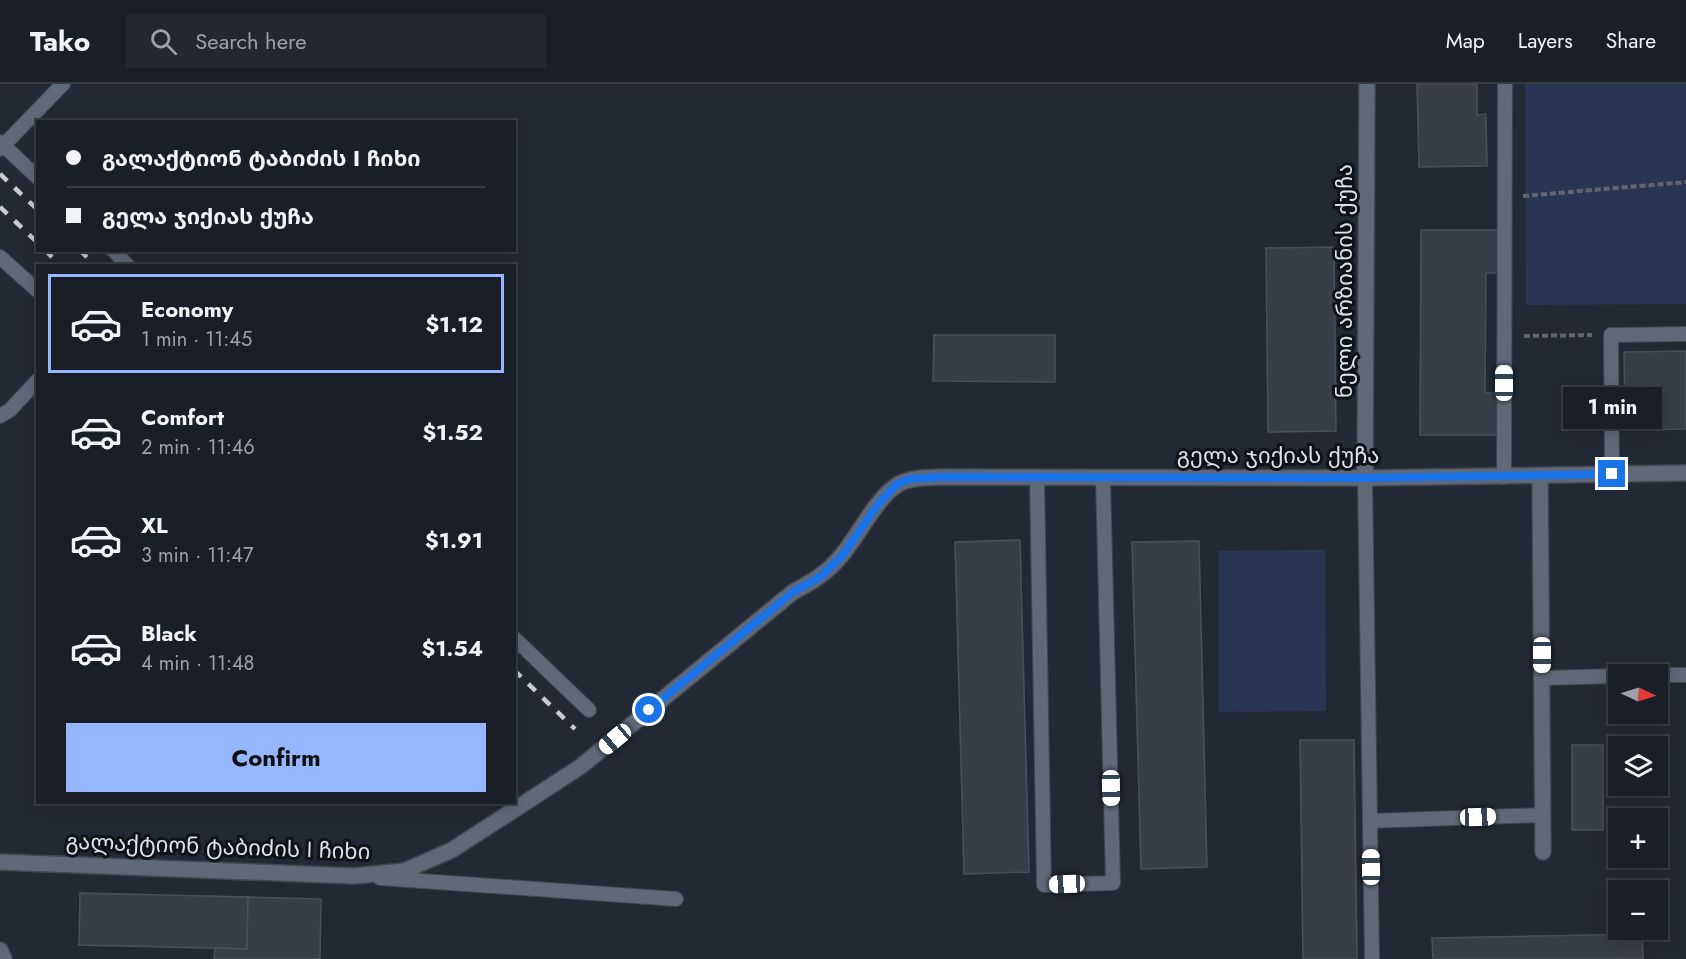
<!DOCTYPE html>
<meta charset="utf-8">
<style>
body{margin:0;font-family:Jost,"Noto Sans Georgian",sans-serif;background:#23272f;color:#f1f3f6;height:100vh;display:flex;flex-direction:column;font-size:22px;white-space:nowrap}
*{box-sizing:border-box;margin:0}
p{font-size:20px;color:#9fa2a7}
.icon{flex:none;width:33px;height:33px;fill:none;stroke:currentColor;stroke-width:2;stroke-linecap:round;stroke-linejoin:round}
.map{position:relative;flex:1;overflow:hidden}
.sheet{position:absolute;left:36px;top:180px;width:480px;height:540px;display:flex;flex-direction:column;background:#1a1f27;border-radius:0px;box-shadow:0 3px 15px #0003,0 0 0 2px #383d44}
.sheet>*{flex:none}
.guide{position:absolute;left:36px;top:36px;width:480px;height:132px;border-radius:0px;box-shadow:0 3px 15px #0003,0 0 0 2px #383d44;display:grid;align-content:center;height:132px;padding:0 30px;background:#1a1f27}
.needle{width:39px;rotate:94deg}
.fabs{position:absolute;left:1608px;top:580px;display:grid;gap:12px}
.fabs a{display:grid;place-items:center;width:60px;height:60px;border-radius:0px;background:#1a1f27;box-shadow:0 3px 15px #0003,0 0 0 2px #383d44;font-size:30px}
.end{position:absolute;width:27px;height:27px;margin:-14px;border:8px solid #1a73e8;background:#fff;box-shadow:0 0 0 3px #fff}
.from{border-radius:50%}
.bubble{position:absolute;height:42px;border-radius:0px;background:#1a1f27;box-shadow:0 3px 15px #0003,0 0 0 2px #383d44;font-size:20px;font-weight:700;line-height:42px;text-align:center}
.car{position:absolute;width:18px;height:36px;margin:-18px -9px;border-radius:8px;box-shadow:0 0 4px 2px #0007;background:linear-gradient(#fff 24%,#345 0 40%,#fff 0 76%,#345 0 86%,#fff 0)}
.guide b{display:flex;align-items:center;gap:21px;height:57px;font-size:22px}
.guide b+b{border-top:2px solid #383d44}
.guide i{width:15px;height:15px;background:#f1f3f6}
ul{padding:10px 0 0;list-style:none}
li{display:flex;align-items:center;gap:18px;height:99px;margin:0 12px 9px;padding:0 18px;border:3px solid transparent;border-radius:0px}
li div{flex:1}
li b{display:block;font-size:22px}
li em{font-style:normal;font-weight:700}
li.selected{border-color:#94b7fd}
li>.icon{width:54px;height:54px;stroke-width:1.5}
.primary-button{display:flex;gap:12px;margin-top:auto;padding:12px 30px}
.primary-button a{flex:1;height:69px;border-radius:0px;background:#94b7fd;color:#111;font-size:24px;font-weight:700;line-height:69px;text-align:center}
header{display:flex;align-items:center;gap:36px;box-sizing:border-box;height:84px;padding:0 30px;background:#1a1f27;border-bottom:2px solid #383d44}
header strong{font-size:28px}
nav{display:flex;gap:33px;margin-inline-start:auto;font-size:21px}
.search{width:420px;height:54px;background:#23272f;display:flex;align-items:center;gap:15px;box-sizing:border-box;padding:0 21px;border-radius:0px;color:#9fa2a7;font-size:22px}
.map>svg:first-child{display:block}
.green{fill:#293653}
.building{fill:#383e49;stroke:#4a515d;stroke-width:1.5}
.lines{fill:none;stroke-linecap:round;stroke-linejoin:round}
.service-casing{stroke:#414751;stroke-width:16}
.minor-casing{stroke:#414751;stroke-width:18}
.path{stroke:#616670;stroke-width:4;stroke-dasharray:6 3;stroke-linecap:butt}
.service{stroke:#60697a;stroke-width:14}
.minor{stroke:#60697a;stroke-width:15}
.rail{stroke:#c7cbd4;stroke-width:4.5;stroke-dasharray:10 10;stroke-linecap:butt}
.route{stroke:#1a73e8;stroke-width:8}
.labels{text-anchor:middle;stroke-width:6;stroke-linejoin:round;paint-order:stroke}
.street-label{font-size:22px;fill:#dee2ea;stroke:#0f1217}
</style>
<header>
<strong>Tako</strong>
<div class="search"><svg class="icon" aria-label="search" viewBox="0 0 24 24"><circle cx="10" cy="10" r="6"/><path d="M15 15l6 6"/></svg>Search here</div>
<nav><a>Map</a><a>Layers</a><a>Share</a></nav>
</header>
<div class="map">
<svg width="1686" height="875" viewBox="0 0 1686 875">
<rect width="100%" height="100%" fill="#232934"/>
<g class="green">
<path d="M 1525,0 L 1686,0 L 1686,220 L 1526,221 Z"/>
<path d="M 1325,466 L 1326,627 L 1219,628 L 1219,467 Z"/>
</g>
<g class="building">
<path d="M 1417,0 L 1477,0 L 1477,31 L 1486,30 L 1487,82 L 1419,83 Z"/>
<path d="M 1421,146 L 1498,146 L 1498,189 L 1486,189 L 1485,309 L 1498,309 L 1497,351 L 1420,351 Z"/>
<path d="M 1334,163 L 1336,347 L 1268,348 L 1266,164 Z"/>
<path d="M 934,251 L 1055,251 L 1055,298 L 933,297 Z"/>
<path d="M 1686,267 L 1686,345 L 1625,346 L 1624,268 Z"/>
<path d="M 1020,456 L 1029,788 L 964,790 L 955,458 Z"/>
<path d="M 1199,457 L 1207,783 L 1141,785 L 1132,458 Z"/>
<path d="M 1300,656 L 1354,656 L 1357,875 L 1303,875 Z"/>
<rect x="1572" y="661" width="31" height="85"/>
<path d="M 80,809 L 248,813 L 247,865 L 79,861 Z"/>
<path d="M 248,813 L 321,815 L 320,875 L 214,875 L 215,864 L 247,865 Z"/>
<path d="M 1642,850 L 1643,875 L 1433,875 L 1432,854 Z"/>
</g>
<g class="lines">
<g class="service-casing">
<g id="service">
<path d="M 0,58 L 38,94"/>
<path d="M 0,65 L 63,0"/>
<path d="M 113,166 L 128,182"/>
<path d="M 0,173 L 38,207"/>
<path d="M 0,332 L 10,326 L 38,296"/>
<path d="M 1612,390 L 1611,251 L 1686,250"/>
<path d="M 1504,393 L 1505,0"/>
<path d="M 1037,394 L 1044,801 L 1113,799 L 1103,394"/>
<path d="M 1365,394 L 1372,875"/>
<path d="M 514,554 L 589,626"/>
<path d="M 1658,591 L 1686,591"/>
<path d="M 1542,594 L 1618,592"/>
<path d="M 1370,737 L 1543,731"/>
<path d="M 380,794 L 676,815"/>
</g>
</g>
<g class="minor-casing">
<g id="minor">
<path d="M 1540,392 L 1543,768"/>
<path d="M 1365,394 L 1367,0"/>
<path d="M 0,778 L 354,792 L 404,787 L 452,766 L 580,683 L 793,508 C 812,498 827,489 841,472 C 858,453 877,412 899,400 C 911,393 926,394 940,393 L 1365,394 L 1686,389"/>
<path d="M 0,866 L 4,875"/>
</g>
</g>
<g class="path">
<path d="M 1523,112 L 1686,98"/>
<path d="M 1524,252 L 1592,251"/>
</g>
<use href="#service" class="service"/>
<use href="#minor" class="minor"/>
<g class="rail">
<path d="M 0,90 L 38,126"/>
<path d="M 0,123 L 38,159"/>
<path d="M 45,166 L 61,182"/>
<path d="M 80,166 L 95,182"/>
<path d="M 514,586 L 575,645"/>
</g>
</g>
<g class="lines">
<path class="route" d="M 649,626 L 793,508 L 820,493 L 842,472 L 879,419 L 897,400 L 910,395 L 940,393 L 1365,394 L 1612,390"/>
</g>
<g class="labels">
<g class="street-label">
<text transform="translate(1344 197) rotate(-90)" y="8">ნელი არზიანის ქუჩა</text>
<text x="1278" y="379">გელა ჯიქიას ქუჩა</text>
<text transform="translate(218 762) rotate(2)" y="8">გალაქტიონ ტაბიძის I ჩიხი</text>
</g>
</g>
</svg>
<div class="fabs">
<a><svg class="needle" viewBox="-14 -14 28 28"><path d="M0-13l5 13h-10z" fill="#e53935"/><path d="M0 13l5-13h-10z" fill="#9fa2a7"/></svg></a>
<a><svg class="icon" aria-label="layers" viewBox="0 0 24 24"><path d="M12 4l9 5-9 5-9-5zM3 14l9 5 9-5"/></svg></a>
<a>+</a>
<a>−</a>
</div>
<i class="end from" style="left:649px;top:626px"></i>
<i class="end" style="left:1612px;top:390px"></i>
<div class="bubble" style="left:1563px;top:303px;width:99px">1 min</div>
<i class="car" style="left:1504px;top:299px;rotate:0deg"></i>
<i class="car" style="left:1542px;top:571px;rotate:180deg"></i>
<i class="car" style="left:615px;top:655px;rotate:230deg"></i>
<i class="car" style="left:1111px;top:704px;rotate:179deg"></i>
<i class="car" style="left:1478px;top:733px;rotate:88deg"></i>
<i class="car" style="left:1371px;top:783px;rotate:359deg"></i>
<i class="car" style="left:1067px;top:800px;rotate:268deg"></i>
<div class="guide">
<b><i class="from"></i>გალაქტიონ ტაბიძის I ჩიხი</b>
<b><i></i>გელა ჯიქიას ქუჩა</b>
</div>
<section class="sheet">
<ul>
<li class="selected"><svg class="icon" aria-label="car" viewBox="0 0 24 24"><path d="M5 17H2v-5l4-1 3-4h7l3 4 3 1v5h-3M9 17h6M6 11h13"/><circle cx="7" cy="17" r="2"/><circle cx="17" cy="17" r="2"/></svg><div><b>Economy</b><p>1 min · 11:45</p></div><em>$1.12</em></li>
<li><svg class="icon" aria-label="car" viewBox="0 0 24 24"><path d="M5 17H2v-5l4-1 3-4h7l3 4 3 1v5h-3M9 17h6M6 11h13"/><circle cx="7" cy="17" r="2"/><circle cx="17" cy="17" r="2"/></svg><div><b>Comfort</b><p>2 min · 11:46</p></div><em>$1.52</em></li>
<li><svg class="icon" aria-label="car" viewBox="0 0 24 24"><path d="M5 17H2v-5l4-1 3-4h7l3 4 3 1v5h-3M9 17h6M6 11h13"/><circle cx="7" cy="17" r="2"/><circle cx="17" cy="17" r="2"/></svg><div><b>XL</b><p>3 min · 11:47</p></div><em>$1.91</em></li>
<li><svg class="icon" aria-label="car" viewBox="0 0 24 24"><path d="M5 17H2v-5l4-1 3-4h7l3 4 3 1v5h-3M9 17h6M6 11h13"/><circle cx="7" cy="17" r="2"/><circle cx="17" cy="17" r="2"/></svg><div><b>Black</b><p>4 min · 11:48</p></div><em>$1.54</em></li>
</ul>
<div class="primary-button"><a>Confirm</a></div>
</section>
</div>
